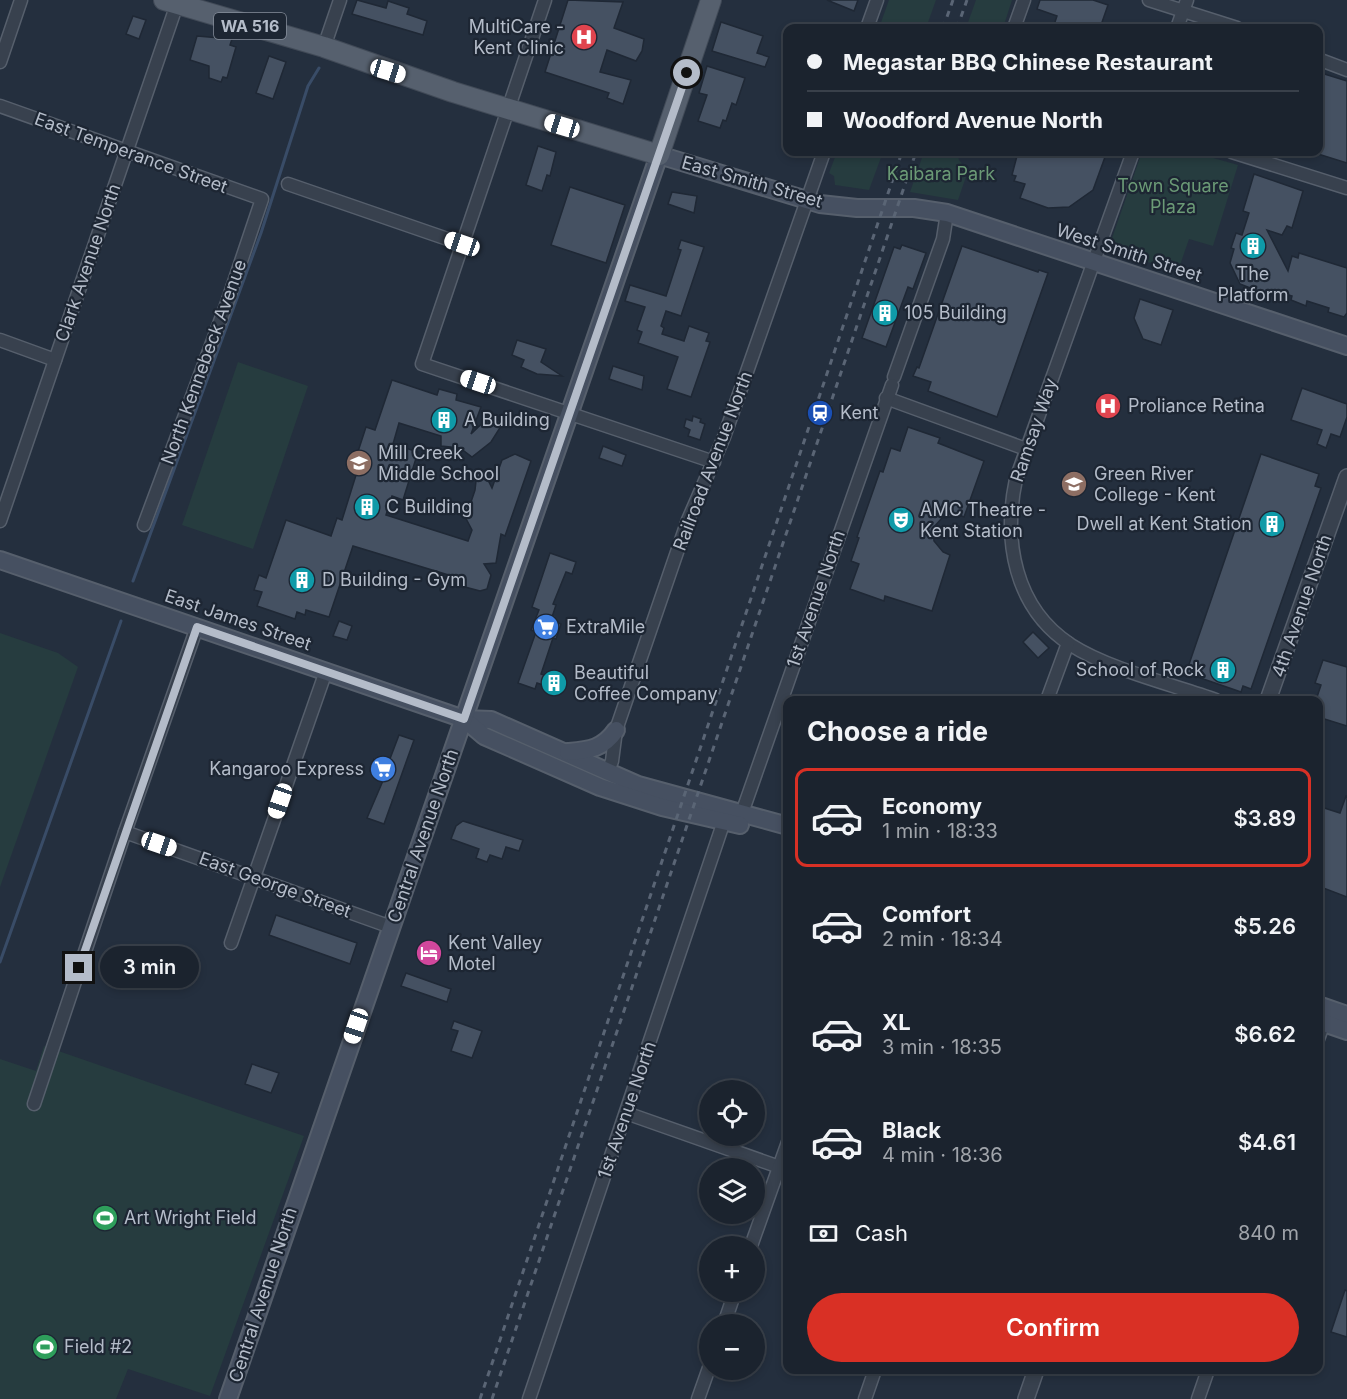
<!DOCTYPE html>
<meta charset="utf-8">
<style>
body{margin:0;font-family:Inter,sans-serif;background:#282f3a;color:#f1f3f6;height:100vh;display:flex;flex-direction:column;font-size:22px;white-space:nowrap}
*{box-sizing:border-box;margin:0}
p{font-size:20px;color:#a0a4aa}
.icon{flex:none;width:33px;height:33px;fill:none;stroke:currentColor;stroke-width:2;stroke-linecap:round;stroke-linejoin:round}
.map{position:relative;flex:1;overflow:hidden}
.drawer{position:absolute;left:783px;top:696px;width:540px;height:678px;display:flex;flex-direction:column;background:#1b232e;border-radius:12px;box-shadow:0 3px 9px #0003,0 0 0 2px #39404a}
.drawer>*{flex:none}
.guide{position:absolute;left:783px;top:24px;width:540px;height:132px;border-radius:12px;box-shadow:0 3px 9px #0003,0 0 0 2px #39404a;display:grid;align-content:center;height:132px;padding:0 24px;background:#1b232e}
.tools{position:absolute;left:699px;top:1080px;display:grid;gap:12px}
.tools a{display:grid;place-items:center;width:66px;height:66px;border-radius:50%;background:#1b232e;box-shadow:0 3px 9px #0003,0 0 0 2px #39404a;font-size:30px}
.end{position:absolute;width:27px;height:27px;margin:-14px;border:8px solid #b4bcc9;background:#111;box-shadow:0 0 0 3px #111}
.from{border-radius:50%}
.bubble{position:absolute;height:42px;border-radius:21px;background:#1b232e;box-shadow:0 3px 9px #0003,0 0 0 2px #39404a;font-size:20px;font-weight:600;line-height:42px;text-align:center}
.car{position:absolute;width:18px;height:36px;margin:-18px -9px;border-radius:8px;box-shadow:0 0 4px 2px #0007;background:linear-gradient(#fff 24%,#345 0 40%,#fff 0 76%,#345 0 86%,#fff 0)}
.guide b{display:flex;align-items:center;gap:21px;height:57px;font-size:22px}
.guide b+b{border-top:2px solid #39404a}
.guide i{width:15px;height:15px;background:#f1f3f6}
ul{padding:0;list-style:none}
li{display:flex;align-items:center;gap:18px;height:99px;margin:0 12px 9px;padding:0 12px;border:3px solid transparent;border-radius:12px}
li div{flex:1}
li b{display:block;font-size:22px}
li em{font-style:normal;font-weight:600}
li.active{border-color:#d93025}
li>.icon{width:54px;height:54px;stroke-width:1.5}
h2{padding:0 24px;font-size:27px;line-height:72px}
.pay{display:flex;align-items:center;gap:15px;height:66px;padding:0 24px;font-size:22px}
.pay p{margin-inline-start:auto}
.primary-button{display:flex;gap:12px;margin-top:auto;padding:12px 24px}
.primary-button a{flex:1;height:69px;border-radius:36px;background:#d93025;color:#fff;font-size:24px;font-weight:600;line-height:69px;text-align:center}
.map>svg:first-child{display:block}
.medical{fill:#32303f}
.green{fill:#263c3f}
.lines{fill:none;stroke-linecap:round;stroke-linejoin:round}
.stream{stroke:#394c67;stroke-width:3}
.building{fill:#455162;stroke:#1f2835;stroke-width:1.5}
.minor-casing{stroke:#565f6c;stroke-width:15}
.tertiary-casing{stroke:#565f6c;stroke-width:18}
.secondary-casing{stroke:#565f6c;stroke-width:20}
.primary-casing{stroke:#414a57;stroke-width:22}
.minor{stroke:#38414e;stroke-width:12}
.tertiary{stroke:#38414e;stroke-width:15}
.secondary{stroke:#465061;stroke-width:16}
.primary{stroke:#56606e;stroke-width:20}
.rail{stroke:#5a6575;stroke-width:3;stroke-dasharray:6 6;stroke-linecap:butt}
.route{stroke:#b4bcc9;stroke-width:8}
.labels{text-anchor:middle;stroke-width:4.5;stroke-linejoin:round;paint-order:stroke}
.shield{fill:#1d2633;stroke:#878f9c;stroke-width:1.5}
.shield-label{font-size:16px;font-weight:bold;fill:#b4bcc9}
.poi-label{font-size:18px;fill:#b4bcc9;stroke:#1d2633;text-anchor:start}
.street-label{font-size:18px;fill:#b4bcc9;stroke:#1d2633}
.park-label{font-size:18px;fill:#6b9a76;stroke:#1d2633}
</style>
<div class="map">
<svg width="1347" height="1399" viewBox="0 0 1347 1399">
<rect width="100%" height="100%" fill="#242f3e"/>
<path class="medical" d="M 1100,395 L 1122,402 L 1116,418 L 1094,410 Z"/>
<g class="green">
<path d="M 889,0 L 936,0 L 926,28 L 879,28 Z"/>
<path d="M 976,0 L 1012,0 L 1003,28 L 966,28 Z"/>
<path d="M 837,152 L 883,152 L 869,190 L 835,185 L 834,176 L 829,173 Z"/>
<path d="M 924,152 L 957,152 L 959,160 L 968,171 L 958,200 L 910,192 Z"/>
<path d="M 1142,152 L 1192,152 L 1238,165 L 1213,246 L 1189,239 L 1178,271 L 1131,257 L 1129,261 L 1120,258 L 1110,244 Z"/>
<path d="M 238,362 L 308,386 L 253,549 L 182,525 Z"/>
<path d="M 0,633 L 58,653 L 78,667 L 0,887 Z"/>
<path d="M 44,1046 L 304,1136 L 210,1396 L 128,1369 L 116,1399 L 0,1399 L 0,1059 L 36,1071 Z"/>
</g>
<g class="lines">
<g class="stream">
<path d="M 133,581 L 261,233 L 308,86 L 319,68"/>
<path d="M 0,962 L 121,621"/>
</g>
</g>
<g class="building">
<path d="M 357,0 L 386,8 L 388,1 L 409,8 L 407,14 L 427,21 L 423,35 L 352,14 Z"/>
<path d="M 568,0 L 623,2 L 614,28 L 644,39 L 642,51 L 636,61 L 607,50 L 600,72 L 631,80 L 623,104 L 607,98 L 609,93 L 545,72 Z"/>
<path d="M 827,0 L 858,0 L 854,11 Z"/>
<path d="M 1040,0 L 1093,0 L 1108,5 L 1100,28 L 1053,28 L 1057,16 L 1037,9 Z"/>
<path d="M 133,16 L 146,20 L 139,39 L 126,34 Z"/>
<path d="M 721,22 L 763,36 L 757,53 L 769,57 L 765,67 L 712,51 Z"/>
<path d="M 197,36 L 232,39 L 230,45 L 236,47 L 227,78 L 223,77 L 221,82 L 209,78 L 209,66 L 190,60 Z"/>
<path d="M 269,56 L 286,62 L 273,99 L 256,93 Z"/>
<path d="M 707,66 L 745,78 L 736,105 L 732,103 L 726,121 L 723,120 L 720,128 L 698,121 L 707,95 L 699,93 Z"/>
<path d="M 1318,72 L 1347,81 L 1347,163 L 1318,154 Z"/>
<path d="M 538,146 L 556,152 L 550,176 L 547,175 L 542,191 L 526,185 Z"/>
<path d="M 1018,152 L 1095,152 L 1094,154 L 1105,157 L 1093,190 L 1069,207 L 1048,208 L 1020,198 L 1025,184 L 1014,181 L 1016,176 L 1012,175 Z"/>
<path d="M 1254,174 L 1303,191 L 1292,228 L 1287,226 L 1282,235 L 1267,230 L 1288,271 L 1292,256 L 1298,258 L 1299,253 L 1347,268 L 1347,313 L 1344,317 L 1328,312 L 1329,308 L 1307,301 L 1306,306 L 1291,300 L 1292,296 L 1272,290 L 1271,296 L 1240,284 L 1230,263 L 1234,249 L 1231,248 L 1236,233 L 1242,235 L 1249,213 L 1243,211 Z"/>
<path d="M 570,187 L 625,205 L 606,263 L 551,245 Z"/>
<path d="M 672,192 L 697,196 L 694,213 L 668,204 Z"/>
<path d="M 681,240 L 704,247 L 681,316 L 666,311 L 661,326 L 664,328 L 662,334 L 684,341 L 689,326 L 709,333 L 706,341 L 710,342 L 691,397 L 667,389 L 678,357 L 638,343 L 642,332 L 637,330 L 645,307 L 625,301 L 630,285 L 666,296 L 681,250 L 678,249 Z"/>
<path d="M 902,245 L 926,253 L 913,289 L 908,287 L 886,347 L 862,338 L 894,247 L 900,249 Z"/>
<path d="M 962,246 L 1038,272 L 1039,270 L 1048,273 L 997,417 L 928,391 L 931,382 L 913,376 L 917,367 L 919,368 Z"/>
<path d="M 1140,299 L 1173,310 L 1161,345 L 1143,339 L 1134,318 Z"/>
<path d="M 517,340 L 546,349 L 541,362 L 562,376 L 537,374 L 521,367 L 524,360 L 512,355 Z"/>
<path d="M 613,366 L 644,376 L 642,390 L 609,379 Z"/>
<path d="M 392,380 L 437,395 L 439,389 L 457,394 L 456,400 L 481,407 L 471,434 L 491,415 L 503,423 L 491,442 L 472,457 L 460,448 L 441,446 L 441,436 L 399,423 L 393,444 L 418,452 L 403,500 L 392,496 L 386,515 L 468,541 L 472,530 L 462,511 L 471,502 L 475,490 L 476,481 L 472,475 L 484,472 L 492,488 L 502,460 L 515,454 L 531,461 L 505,536 L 501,534 L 496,563 L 484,564 L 491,575 L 487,589 L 480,591 L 465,587 L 455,577 L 353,546 L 329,617 L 306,610 L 305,615 L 297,612 L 295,619 L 257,606 L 262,592 L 254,590 L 259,575 L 266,578 L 286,520 L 331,536 L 337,518 L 342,520 L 357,472 L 352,470 L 366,427 L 375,430 Z"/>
<path d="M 1302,388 L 1347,404 L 1347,417 L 1340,437 L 1331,434 L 1326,448 L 1317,444 L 1322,430 L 1291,420 Z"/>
<path d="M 693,416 L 701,419 L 700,422 L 705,424 L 700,440 L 688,436 L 690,430 L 684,427 L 686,419 L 692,421 Z"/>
<path d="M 908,427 L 940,438 L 938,443 L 984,461 L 964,517 L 957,514 L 956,516 L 942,518 L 933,528 L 934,541 L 943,552 L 950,555 L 932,611 L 885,596 L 884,601 L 850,589 L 859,564 L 851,561 L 859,538 L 857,537 L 880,471 L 883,472 L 891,448 L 900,451 Z"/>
<path d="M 603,446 L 626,455 L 622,466 L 599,458 Z"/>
<path d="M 1261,454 L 1319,474 L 1315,486 L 1321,488 L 1251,689 L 1243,686 L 1241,692 L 1186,673 Z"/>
<path d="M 550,553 L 576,562 L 572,574 L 566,572 L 553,604 L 556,605 L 551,620 L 561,624 L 556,639 L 553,638 L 541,674 L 558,680 L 555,689 L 537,683 L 535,689 L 518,683 L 536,632 L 531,630 L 539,610 L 532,607 Z"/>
<path d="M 339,621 L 352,626 L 347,640 L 333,636 Z"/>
<path d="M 1033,632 L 1049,648 L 1038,658 L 1023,642 Z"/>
<path d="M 1323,660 L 1347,667 L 1347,726 L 1318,717 L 1318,700 L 1316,700 L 1321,685 L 1315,683 Z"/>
<path d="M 399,735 L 414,740 L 384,824 L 367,818 L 385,776 L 370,771 L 374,759 L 388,764 Z"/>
<path d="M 1346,796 L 1347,796 L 1347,897 L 1318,886 L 1318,806 L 1340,813 Z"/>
<path d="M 463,821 L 523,840 L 519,851 L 506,847 L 502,859 L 490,855 L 487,862 L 476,858 L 479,849 L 451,839 L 456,826 Z"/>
<path d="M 276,915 L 357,943 L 350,964 L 269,935 Z"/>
<path d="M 406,973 L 451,989 L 447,1002 L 401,986 Z"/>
<path d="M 454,1021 L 482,1031 L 472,1058 L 451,1051 L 458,1031 L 451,1029 Z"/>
<path d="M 252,1064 L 279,1073 L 271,1093 L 245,1084 Z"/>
<path d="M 1345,1290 L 1347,1291 L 1347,1337 L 1331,1332 Z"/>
</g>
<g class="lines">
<g class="minor-casing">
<g id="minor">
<path d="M 545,0 L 422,364 L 714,462"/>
<path d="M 1149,0 L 1237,28"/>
<path d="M 867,28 L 877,0"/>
<path d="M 1014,28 L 1024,0"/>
<path d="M 1177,28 L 1187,0"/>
<path d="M 324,47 L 340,0"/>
<path d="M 1318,59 L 1347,70"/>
<path d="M 0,62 L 21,0"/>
<path d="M 0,106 L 262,199 L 228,300 L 144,525"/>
<path d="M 1133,152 L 1016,479 C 1003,540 1014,608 1071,645 C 1108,669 1174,685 1216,700"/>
<path d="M 1232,152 L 1347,188"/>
<path d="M 288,184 L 462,244"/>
<path d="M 0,340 L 55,360"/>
<path d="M 894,377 L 943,239 L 947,213"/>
<path d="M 886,398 L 1026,449"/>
<path d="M 0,521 L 177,4"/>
<path d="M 1047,700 L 1068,643"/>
<path d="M 608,771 L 612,761 L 616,730 L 688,520 L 724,437 L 824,152"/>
<path d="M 742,813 L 892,385"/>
<path d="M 125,832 L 391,927"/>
<path d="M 231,943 L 326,671"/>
<path d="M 1318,1039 L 1324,1023"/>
<path d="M 34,1104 L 125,832 L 197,627"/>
<path d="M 626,1113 L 788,1170"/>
<path d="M 751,1246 L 788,1142"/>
<path d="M 724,1324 L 735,1292"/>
<path d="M 529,1399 L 724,821"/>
<path d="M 698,1399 L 710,1365"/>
<path d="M 865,1399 L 875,1370"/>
<path d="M 1198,1399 L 1208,1370"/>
</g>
</g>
<g class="tertiary-casing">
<g id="tertiary">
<path d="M 1268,700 L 1347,477"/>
<path d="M 1026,1399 L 1036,1370"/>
</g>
</g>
<g class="secondary-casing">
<g id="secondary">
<path d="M 0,560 L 464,719 L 491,720 L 638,785 L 788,826"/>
<path d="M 464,719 L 484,736 L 600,787 L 662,807 L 740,825"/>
<path d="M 568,752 C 589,750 603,749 616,730"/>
<path d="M 1318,1005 L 1347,1015"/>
<path d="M 1318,1021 L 1347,1031"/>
<path d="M 228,1399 L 659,155 L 820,204 L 857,208 L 914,208 L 947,213 L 1347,346"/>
</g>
</g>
<g class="primary-casing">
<path id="primary" d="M 164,0 L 324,47 L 453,92 L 659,155 L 711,0"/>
</g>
<use href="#minor" class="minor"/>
<use href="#tertiary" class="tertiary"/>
<use href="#secondary" class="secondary"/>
<use href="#primary" class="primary"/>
<g class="rail">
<path d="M 943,28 L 953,0"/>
<path d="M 957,28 L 967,0"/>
<path d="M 480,1399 L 902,152"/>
<path d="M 492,1399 L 916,152"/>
</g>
</g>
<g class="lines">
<path class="route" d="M 79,968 L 197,627 L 464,719 L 687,73"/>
</g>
<defs>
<g id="hospital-disc" transform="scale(1.35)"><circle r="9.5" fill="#e0444e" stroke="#1d2633"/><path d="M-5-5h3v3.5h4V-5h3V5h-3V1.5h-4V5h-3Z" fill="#fff"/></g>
<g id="building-disc" transform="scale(1.35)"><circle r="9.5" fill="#0f9aa8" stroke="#1d2633"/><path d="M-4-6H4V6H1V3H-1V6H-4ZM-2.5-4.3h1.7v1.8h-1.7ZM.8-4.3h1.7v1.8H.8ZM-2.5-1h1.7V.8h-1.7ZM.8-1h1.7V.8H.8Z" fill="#fff"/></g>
<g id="station-disc" transform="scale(1.35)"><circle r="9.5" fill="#1a4fb4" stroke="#1d2633"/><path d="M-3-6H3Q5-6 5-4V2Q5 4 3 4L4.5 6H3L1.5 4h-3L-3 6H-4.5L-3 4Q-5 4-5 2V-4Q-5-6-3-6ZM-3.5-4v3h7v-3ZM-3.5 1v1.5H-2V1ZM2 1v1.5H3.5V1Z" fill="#fff"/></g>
<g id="school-disc" transform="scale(1.35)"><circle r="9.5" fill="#8d6e63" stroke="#1d2633"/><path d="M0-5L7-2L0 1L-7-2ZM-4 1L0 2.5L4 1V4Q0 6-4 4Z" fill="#fff"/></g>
<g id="university-disc" transform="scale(1.35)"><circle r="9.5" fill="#8d6e63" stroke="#1d2633"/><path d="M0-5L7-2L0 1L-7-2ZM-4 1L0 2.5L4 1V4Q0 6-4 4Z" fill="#fff"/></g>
<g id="theatre-disc" transform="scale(1.35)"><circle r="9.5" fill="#0f9aa8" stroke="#1d2633"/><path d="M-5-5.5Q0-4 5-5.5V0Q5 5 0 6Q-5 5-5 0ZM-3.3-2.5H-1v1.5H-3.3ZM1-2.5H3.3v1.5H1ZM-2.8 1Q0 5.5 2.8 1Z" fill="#fff"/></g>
<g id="supermarket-disc" transform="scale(1.35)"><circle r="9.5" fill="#3f7fe0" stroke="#1d2633"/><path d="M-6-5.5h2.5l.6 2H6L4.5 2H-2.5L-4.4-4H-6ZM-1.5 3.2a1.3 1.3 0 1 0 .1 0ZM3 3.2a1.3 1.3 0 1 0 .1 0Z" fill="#fff"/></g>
<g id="hotel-disc" transform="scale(1.35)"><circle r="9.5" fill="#d1479c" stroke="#1d2633"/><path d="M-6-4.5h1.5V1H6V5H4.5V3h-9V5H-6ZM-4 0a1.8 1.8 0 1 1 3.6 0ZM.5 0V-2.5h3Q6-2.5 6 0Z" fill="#fff"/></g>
<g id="stadium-disc" transform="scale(1.35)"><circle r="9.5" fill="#2e9e5b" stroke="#1d2633"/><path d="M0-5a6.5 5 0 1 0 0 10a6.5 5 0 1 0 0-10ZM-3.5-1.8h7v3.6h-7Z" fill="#fff"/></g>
</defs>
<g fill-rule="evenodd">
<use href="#hospital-disc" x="584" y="37"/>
<use href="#building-disc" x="1253" y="246"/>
<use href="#building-disc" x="885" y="313"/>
<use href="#hospital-disc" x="1108" y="406"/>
<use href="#station-disc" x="820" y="413"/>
<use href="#building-disc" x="444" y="420"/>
<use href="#school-disc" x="359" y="463"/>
<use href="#university-disc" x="1074" y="484"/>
<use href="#building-disc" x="367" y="507"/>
<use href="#theatre-disc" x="901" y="520"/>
<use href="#building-disc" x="1272" y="524"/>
<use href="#building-disc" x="302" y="580"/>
<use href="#supermarket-disc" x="546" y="627"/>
<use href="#building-disc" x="1223" y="670"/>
<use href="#building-disc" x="554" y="683"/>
<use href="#supermarket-disc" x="383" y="769"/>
<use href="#hotel-disc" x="429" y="953"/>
<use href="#stadium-disc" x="105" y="1218"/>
<use href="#stadium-disc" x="45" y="1347"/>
</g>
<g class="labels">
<rect class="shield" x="214" y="13" width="72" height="26" rx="4.5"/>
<g class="shield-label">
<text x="250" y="32">WA 516</text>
</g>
<g class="poi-label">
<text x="564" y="33" text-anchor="end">MultiCare -<tspan x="564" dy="21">Kent Clinic</tspan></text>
<text x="1253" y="280" text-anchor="middle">The<tspan x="1253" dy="21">Platform</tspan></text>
<text x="904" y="319">105 Building</text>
<text x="1128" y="412">Proliance Retina</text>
<text x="840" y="419">Kent</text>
<text x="464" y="426">A Building</text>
<text x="378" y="459">Mill Creek<tspan x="378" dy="21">Middle School</tspan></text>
<text x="1094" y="480">Green River<tspan x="1094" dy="21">College - Kent</tspan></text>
<text x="386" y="513">C Building</text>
<text x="920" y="516">AMC Theatre -<tspan x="920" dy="21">Kent Station</tspan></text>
<text x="1252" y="530" text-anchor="end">Dwell at Kent Station</text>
<text x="322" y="586">D Building - Gym</text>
<text x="566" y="633">ExtraMile</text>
<text x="1204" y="676" text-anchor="end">School of Rock</text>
<text x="574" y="679">Beautiful<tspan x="574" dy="21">Coffee Company</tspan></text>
<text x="364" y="775" text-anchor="end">Kangaroo Express</text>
<text x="448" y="949">Kent Valley<tspan x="448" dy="21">Motel</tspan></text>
<text x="124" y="1224">Art Wright Field</text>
<text x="64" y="1353">Field #2</text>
</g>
<g class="street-label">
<text transform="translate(131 153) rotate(20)" y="6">East Temperance Street</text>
<text transform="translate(752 182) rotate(16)" y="6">East Smith Street</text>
<text transform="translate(1129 253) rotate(18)" y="6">West Smith Street</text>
<text transform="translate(88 263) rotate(-71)" y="6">Clark Avenue North</text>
<text transform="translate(204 362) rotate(-70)" y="6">North Kennebeck Avenue</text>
<text transform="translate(1034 430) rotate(-71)" y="6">Ramsay Way</text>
<text transform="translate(713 461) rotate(-69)" y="6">Railroad Avenue North</text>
<text transform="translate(816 599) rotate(-71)" y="6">1st Avenue North</text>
<text transform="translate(1302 606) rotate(-71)" y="6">4th Avenue North</text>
<text transform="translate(238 620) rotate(19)" y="6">East James Street</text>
<text transform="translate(423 836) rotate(-71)" y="6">Central Avenue North</text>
<text transform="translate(275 885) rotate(20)" y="6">East George Street</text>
<text transform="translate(627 1110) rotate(-71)" y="6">1st Avenue North</text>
<text transform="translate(263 1295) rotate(-72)" y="6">Central Avenue North</text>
</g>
<g class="park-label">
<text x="941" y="180">Kaibara Park</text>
<text x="1173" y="192">Town Square<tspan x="1173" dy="21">Plaza</tspan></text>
</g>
</g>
</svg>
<div class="tools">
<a><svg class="icon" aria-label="locate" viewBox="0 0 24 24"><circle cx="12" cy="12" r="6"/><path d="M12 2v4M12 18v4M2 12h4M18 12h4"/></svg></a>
<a><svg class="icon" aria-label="layers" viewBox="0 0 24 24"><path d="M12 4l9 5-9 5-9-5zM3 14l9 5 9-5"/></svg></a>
<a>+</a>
<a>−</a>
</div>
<i class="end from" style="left:687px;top:73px"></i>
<i class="end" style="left:79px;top:968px"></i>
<div class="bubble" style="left:100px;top:946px;width:99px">3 min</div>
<i class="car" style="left:388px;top:71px;rotate:107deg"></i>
<i class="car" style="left:562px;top:126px;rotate:287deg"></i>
<i class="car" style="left:462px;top:244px;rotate:289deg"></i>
<i class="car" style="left:478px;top:382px;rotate:288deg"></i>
<i class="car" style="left:280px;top:801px;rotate:199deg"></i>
<i class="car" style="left:159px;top:844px;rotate:109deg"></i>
<i class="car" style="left:356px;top:1026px;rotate:199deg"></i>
<div class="guide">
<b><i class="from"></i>Megastar BBQ Chinese Restaurant</b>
<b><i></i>Woodford Avenue North</b>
</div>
<section class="drawer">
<h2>Choose a ride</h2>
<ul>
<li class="active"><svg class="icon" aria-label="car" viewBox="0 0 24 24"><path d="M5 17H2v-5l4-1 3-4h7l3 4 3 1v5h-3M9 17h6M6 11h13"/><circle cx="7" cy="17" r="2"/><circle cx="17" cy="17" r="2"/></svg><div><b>Economy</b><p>1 min · 18:33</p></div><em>$3.89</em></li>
<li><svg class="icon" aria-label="car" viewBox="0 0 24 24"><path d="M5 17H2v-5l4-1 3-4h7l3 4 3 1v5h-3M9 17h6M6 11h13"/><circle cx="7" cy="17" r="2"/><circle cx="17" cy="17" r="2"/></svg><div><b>Comfort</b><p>2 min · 18:34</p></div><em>$5.26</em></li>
<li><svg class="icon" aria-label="car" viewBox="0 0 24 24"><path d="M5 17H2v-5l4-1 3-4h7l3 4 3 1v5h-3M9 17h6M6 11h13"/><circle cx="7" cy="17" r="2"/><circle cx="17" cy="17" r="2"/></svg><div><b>XL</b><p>3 min · 18:35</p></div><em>$6.62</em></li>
<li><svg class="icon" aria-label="car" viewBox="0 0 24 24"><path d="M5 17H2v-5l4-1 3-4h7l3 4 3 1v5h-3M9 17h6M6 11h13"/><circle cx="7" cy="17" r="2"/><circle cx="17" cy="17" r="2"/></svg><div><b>Black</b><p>4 min · 18:36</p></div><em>$4.61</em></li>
</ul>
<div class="pay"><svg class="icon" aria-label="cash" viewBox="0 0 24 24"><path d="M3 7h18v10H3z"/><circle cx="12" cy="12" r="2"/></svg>Cash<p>840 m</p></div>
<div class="primary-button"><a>Confirm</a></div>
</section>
</div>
